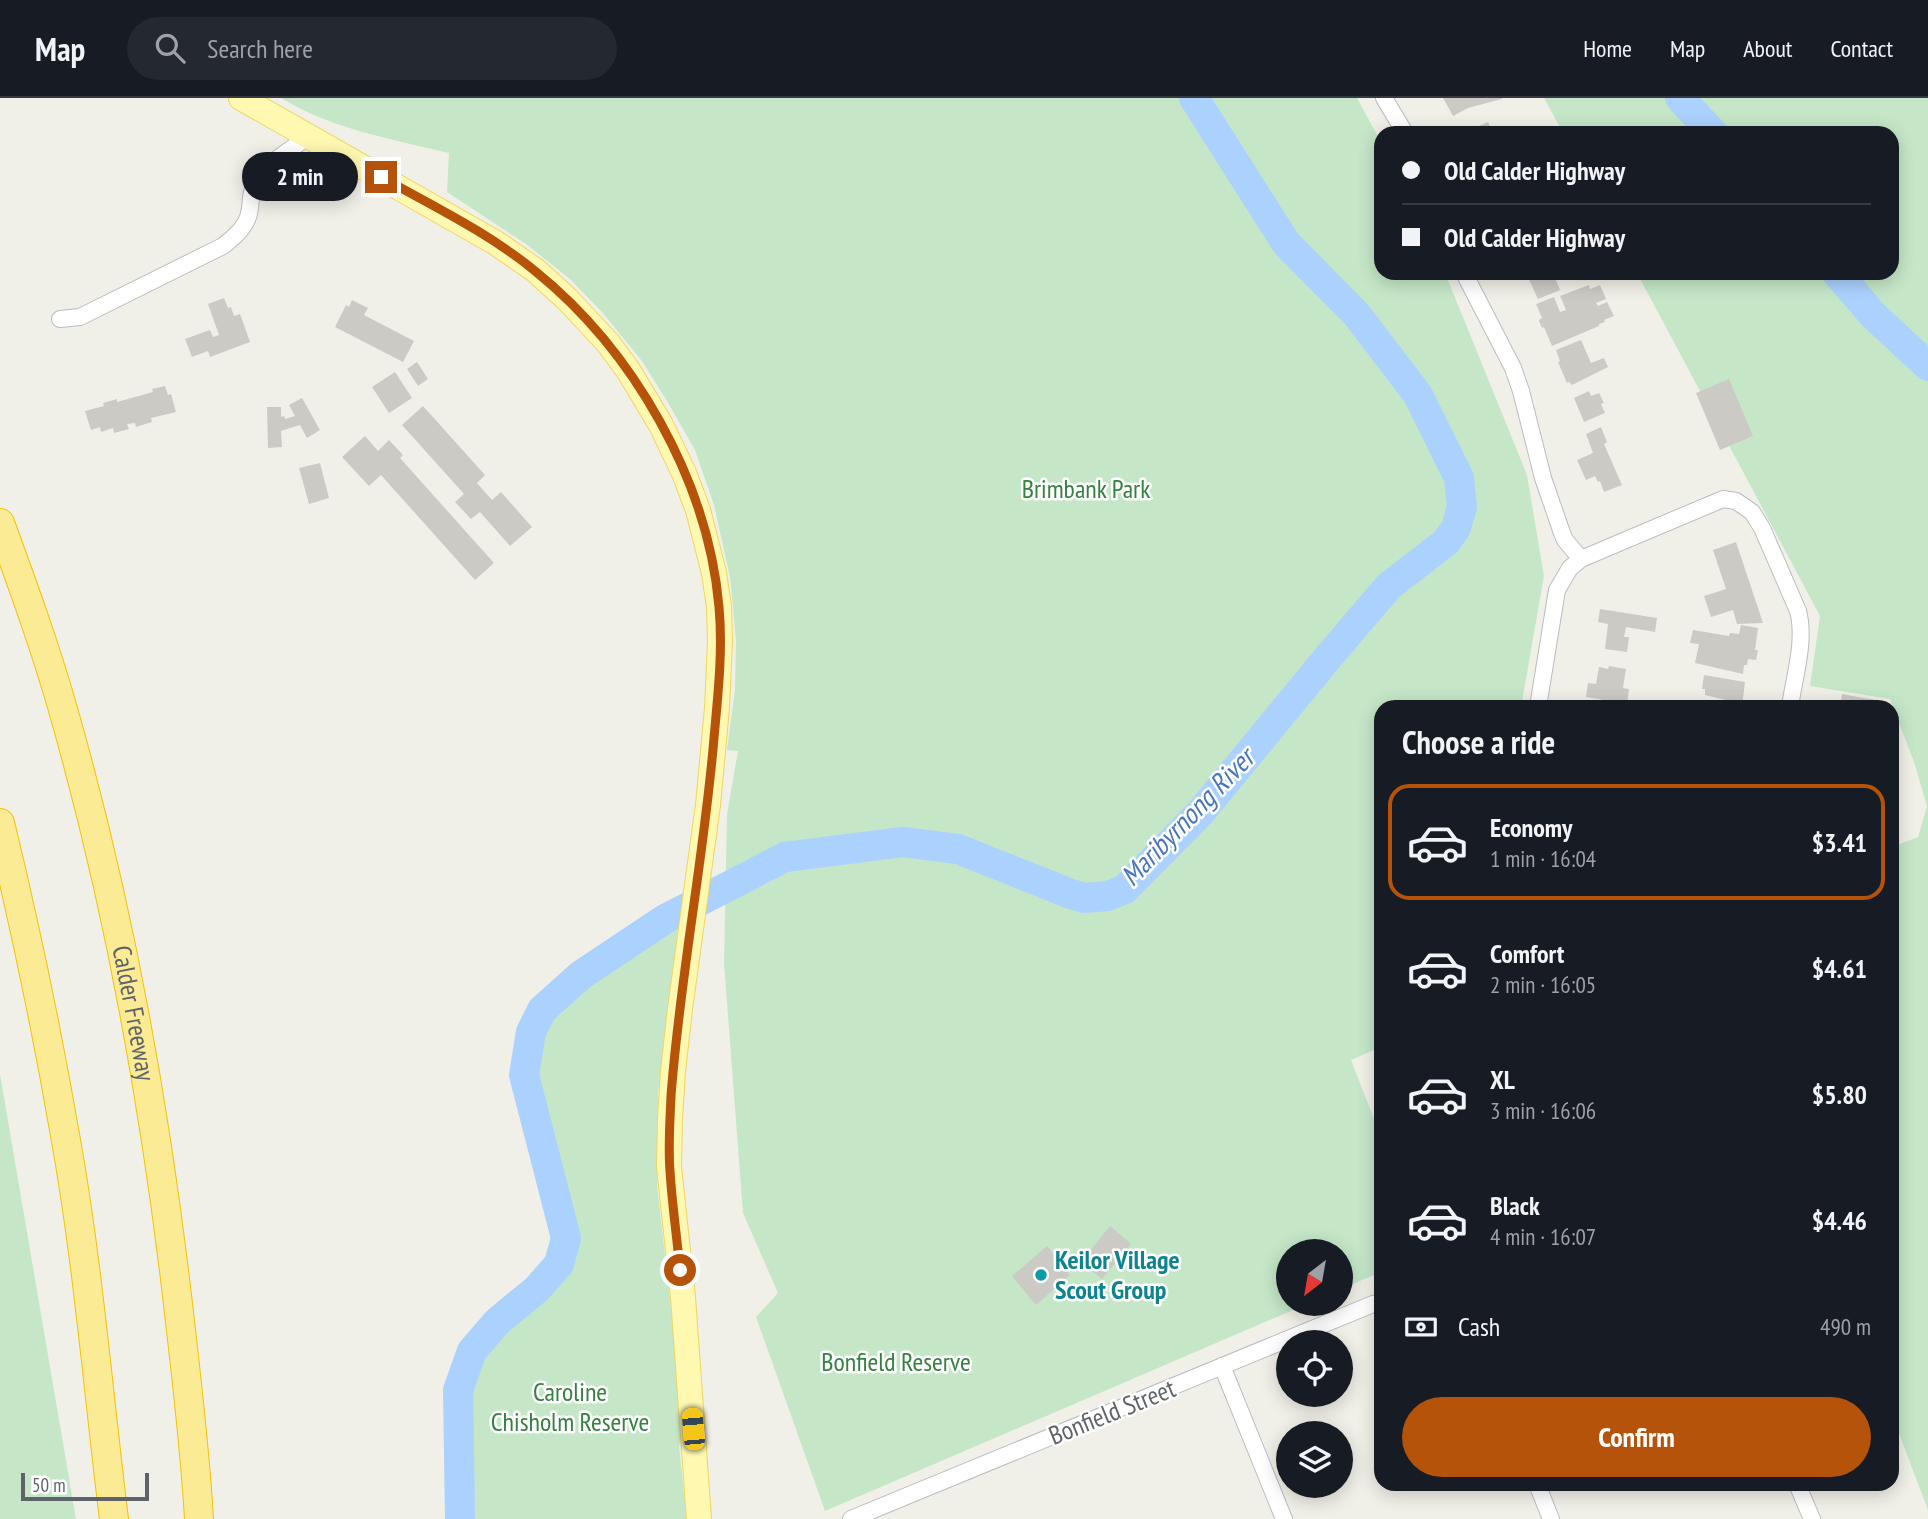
<!DOCTYPE html>
<meta charset="utf-8">
<style>
body{margin:0;font-family:"PT Sans Narrow",sans-serif;background:#242831;color:#f1f3f6;height:100vh;display:flex;flex-direction:column;font-size:26px;white-space:nowrap}
*{box-sizing:border-box;margin:0}
p{font-size:23px;color:#9ea1a6}
.icon{flex:none;width:38px;height:38px;fill:none;stroke:currentColor;stroke-width:2;stroke-linecap:round;stroke-linejoin:round}
.map{position:relative;flex:1;overflow:hidden}
.side{position:absolute;left:1374px;top:602px;width:525px;height:791px;display:flex;flex-direction:column;background:#171b24;border-radius:21px;box-shadow:0 4px 18px #0003}
.side>*{flex:none}
.banner{position:absolute;left:1374px;top:28px;width:525px;height:154px;border-radius:21px;box-shadow:0 4px 18px #0003;display:grid;align-content:center;height:154px;padding:0 28px;background:#171b24}
.needle{width:46px;rotate:211deg}
.fabs{position:absolute;left:1276px;top:1141px;display:grid;gap:14px}
.fabs a{display:grid;place-items:center;width:77px;height:77px;border-radius:50%;background:#171b24;box-shadow:0 4px 18px #0003;font-size:35px}
.scale{position:absolute;left:21px;bottom:18px;width:128px;box-sizing:border-box;padding-left:7px;border:4px solid #5f6268;border-top:0;font-size:19px;line-height:24px;white-space:nowrap;color:#5f6268;-webkit-text-stroke:5px #fff;paint-order:stroke}
.end{position:absolute;width:32px;height:32px;margin:-16px;border:9px solid #b45309;background:#fff;box-shadow:0 0 0 4px #fff}
.from{border-radius:50%}
.bubble{position:absolute;height:49px;border-radius:24px;background:#171b24;box-shadow:0 4px 18px #0003;font-size:23px;font-weight:800;line-height:49px;text-align:center}
.car{position:absolute;width:21px;height:42px;margin:-21px -10px;border-radius:9px;box-shadow:0 0 5px 2px #0007;background:linear-gradient(#f5c518 24%,#345 0 40%,#f5c518 0 76%,#345 0 86%,#f5c518 0)}
.banner b{display:flex;align-items:center;gap:24px;height:66px;font-size:26px}
.banner b+b{border-top:2px solid #363941}
.banner i{width:18px;height:18px;background:#f1f3f6}
ul{padding:0;list-style:none}
li{display:flex;align-items:center;gap:21px;height:116px;margin:0 14px 10px;padding:0 14px;border:4px solid transparent;border-radius:21px}
li div{flex:1}
li b{display:block;font-size:26px}
li em{font-style:normal;font-weight:800}
li.active{border-color:#b45309}
li>.icon{width:63px;height:63px;stroke-width:1.5}
h2{padding:0 28px;font-size:32px;line-height:84px}
.pay{display:flex;align-items:center;gap:18px;height:77px;padding:0 28px;font-size:26px}
.pay p{margin-inline-start:auto}
.primary-button{display:flex;gap:14px;margin-top:auto;padding:14px 28px}
.primary-button a{flex:1;height:80px;border-radius:42px;background:#b45309;color:#fff;font-size:28px;font-weight:800;line-height:80px;text-align:center}
header{display:flex;align-items:center;gap:42px;box-sizing:border-box;height:98px;padding:0 35px;background:#171b24;border-bottom:2px solid #363941}
header strong{font-size:33px}
nav{display:flex;gap:38px;margin-inline-start:auto;font-size:24px}
.search{width:490px;height:63px;background:#242831;display:flex;align-items:center;gap:18px;box-sizing:border-box;padding:0 24px;border-radius:38px;color:#9ea1a6;font-size:26px}
.map>svg:first-child{display:block}
.green{fill:#c5e7c8}
.lines{fill:none;stroke-linecap:round;stroke-linejoin:round}
.river{stroke:#abd2fe;stroke-width:30}
.building{fill:#cccac5}
.street-casing{stroke:#babcc1;stroke-width:18}
.primary-casing{stroke:#f0d562;stroke-width:26}
.highway-casing{stroke:#f5c004;stroke-width:30}
.street{stroke:#fff;stroke-width:16}
.primary{stroke:#fef8b0;stroke-width:24}
.highway{stroke:#fbeb94;stroke-width:28}
.route{stroke:#b45309;stroke-width:9}
.culture-dot{fill:#0f9aa8;stroke:#fff;stroke-width:2.5}
.labels{text-anchor:middle;stroke-width:5;stroke-linejoin:round;paint-order:stroke}
.park-label{font-size:26px;fill:#358140;stroke:#fff}
.street-label{font-size:26px;fill:#5f6268;stroke:#fff}
.culture-label{font-size:26px;font-weight:bold;fill:#0d838f;stroke:#fff;text-anchor:start}
.water-label{font-size:28px;font-style:italic;fill:#4976ba;stroke:#fff}
</style>
<header>
<strong>Map</strong>
<div class="search"><svg class="icon" aria-label="search" viewBox="0 0 24 24"><circle cx="10" cy="10" r="6"/><path d="M15 15l6 6"/></svg>Search here</div>
<nav><a>Home</a><a>Map</a><a>About</a><a>Contact</a></nav>
</header>
<div class="map">
<svg width="1928" height="1421" viewBox="0 0 1928 1421">
<rect width="100%" height="100%" fill="#f1f0e8"/>
<g class="green">
<path d="M 281,0 L 1357,0 L 1381,44 L 1381,175 L 1445,175 L 1527,377 L 1544,478 L 1521,609 L 1381,609 L 1381,949 L 1351,962 L 1381,1039 L 1381,1174 L 1341,1191 L 1340,1153 L 1288,1153 L 1288,1206 L 1307,1206 L 825,1413 L 756,1219 L 778,1195 L 743,1115 L 724,865 L 727,716 L 738,653 L 727,652 L 735,591 L 736,542 L 730,479 L 714,407 L 695,352 L 667,303 L 642,263 L 602,214 L 570,181 L 526,146 L 447,94 L 449,55 C 391,41 332,31 281,0 Z"/>
<path d="M 1544,0 L 1928,0 L 1928,1412 L 1892,1317 L 1892,749 L 1918,739 L 1927,708 L 1914,664 L 1890,601 L 1810,588 L 1820,518 L 1637,175 L 1892,175 L 1892,35 L 1563,35 Z"/>
<path d="M 680,813 L 658,995 L 657,1087 L 684,1324 L 679,1348 L 687,1421 L 460,1421 L 458,1292 L 472,1253 L 497,1224 L 537,1191 L 559,1166 L 565,1140 L 524,977 L 531,934 L 542,912 L 581,877 L 665,821 Z"/>
<path d="M 0,976 L 76,1421 L 0,1421 Z"/>
</g>
<g class="lines">
<g class="river">
<path d="M 1680,0 L 1713,35"/>
<path d="M 1837,175 L 1873,217 L 1928,268"/>
<path d="M 460,1421 L 458,1292 L 472,1253 L 497,1224 L 537,1191 L 559,1166 L 566,1140 L 524,977 L 531,934 L 542,912 L 581,877 L 665,821 L 785,759 L 903,744 L 958,751 L 1071,796 L 1085,800 L 1108,798 L 1125,791 L 1200,715 L 1330,557 L 1389,488 L 1446,444 L 1456,430 L 1462,409 L 1459,380 L 1418,297 L 1357,217 L 1286,145 L 1194,0"/>
</g>
</g>
<g class="building">
<path d="M 1443,0 L 1502,0 L 1502,1 L 1468,10 L 1453,18 Z"/>
<path d="M 1488,24 L 1493,35 L 1468,35 L 1467,33 Z"/>
<path d="M 1526,175 L 1553,175 L 1560,192 L 1538,201 Z"/>
<path d="M 1589,187 L 1590,191 L 1600,187 L 1606,201 L 1596,205 L 1598,208 L 1607,204 L 1614,218 L 1604,222 L 1605,224 L 1599,226 L 1599,228 L 1552,248 L 1544,229 L 1542,230 L 1539,223 L 1539,222 L 1542,220 L 1536,206 L 1554,199 L 1560,214 L 1566,212 L 1560,198 Z"/>
<path d="M 224,200 L 228,210 L 231,209 L 234,218 L 240,216 L 250,244 L 210,259 L 208,253 L 192,259 L 185,241 L 210,232 L 213,239 L 219,237 L 208,206 Z"/>
<path d="M 352,202 L 368,210 L 364,217 L 414,243 L 403,264 L 335,229 L 346,207 L 349,209 Z"/>
<path d="M 1581,242 L 1591,265 L 1604,260 L 1608,269 L 1572,287 L 1569,284 L 1567,285 L 1558,264 L 1560,263 L 1556,252 Z"/>
<path d="M 417,264 L 428,281 L 418,288 L 407,271 Z"/>
<path d="M 395,274 L 412,300 L 389,315 L 372,289 Z"/>
<path d="M 1729,281 L 1753,338 L 1720,352 L 1696,295 Z"/>
<path d="M 165,288 L 168,297 L 171,296 L 176,314 L 151,320 L 152,324 L 136,329 L 135,325 L 127,326 L 129,331 L 114,335 L 113,330 L 101,334 L 100,329 L 91,332 L 85,313 L 104,308 L 103,305 L 117,301 L 117,304 L 153,294 L 152,291 Z"/>
<path d="M 1589,293 L 1591,298 L 1599,295 L 1604,305 L 1601,306 L 1605,315 L 1584,324 L 1574,300 Z"/>
<path d="M 302,300 L 320,332 L 307,340 L 300,327 L 281,333 L 282,349 L 268,350 L 267,309 L 281,309 L 281,319 L 284,318 L 285,321 L 295,318 L 289,307 Z"/>
<path d="M 423,308 L 485,377 L 477,385 L 492,402 L 501,394 L 532,429 L 510,448 L 480,414 L 471,421 L 455,404 L 464,396 L 402,327 Z"/>
<path d="M 1601,329 L 1607,344 L 1604,346 L 1622,387 L 1604,394 L 1600,383 L 1598,384 L 1595,378 L 1586,382 L 1577,362 L 1593,355 L 1586,336 Z"/>
<path d="M 365,338 L 378,353 L 389,342 L 403,357 L 400,360 L 494,465 L 475,482 L 381,377 L 369,388 L 342,359 Z"/>
<path d="M 320,365 L 329,400 L 309,406 L 299,370 Z"/>
<path d="M 1736,444 L 1763,525 L 1737,526 L 1733,512 L 1711,519 L 1704,498 L 1726,491 L 1713,452 Z"/>
<path d="M 1600,511 L 1657,520 L 1655,534 L 1626,529 L 1624,539 L 1629,539 L 1627,554 L 1605,551 L 1608,526 L 1598,524 Z"/>
<path d="M 1741,527 L 1758,530 L 1755,552 L 1758,552 L 1756,562 L 1748,561 L 1747,567 L 1744,567 L 1743,576 L 1695,565 L 1699,546 L 1690,545 L 1693,532 L 1729,538 L 1730,535 L 1739,536 Z"/>
<path d="M 1609,568 L 1626,571 L 1623,590 L 1629,591 L 1627,606 L 1586,599 L 1588,585 L 1596,586 L 1599,569 L 1608,571 Z"/>
<path d="M 1704,577 L 1745,584 L 1742,609 L 1725,609 L 1726,602 L 1705,597 L 1705,591 L 1702,591 Z"/>
<path d="M 1842,596 L 1881,603 L 1880,609 L 1840,609 Z"/>
<path d="M 1110,1128 L 1131,1146 L 1102,1181 L 1081,1164 Z"/>
<path d="M 1047,1148 L 1070,1177 L 1036,1207 L 1012,1178 Z"/>
</g>
<g class="lines">
<g class="street-casing">
<g id="street">
<path d="M 1384,0 L 1405,35"/>
<path d="M 1464,175 L 1513,270 L 1521,293 L 1543,380 L 1562,435 L 1565,442 L 1581,461"/>
<path d="M 60,221 L 80,219 L 223,148 C 233,140 244,131 248,119 C 252,108 249,96 255,86 C 266,65 291,52 309,38"/>
<path d="M 1538,609 L 1557,492 L 1570,470 L 1581,461 L 1723,401 L 1736,403 L 1752,414 L 1762,430 L 1798,513 C 1806,543 1794,579 1790,609"/>
<path d="M 1222,1268 L 1284,1421"/>
<path d="M 1537,1386 L 1551,1421"/>
<path d="M 1797,1386 L 1812,1421"/>
<path d="M 851,1421 L 1373,1206 L 1381,1205"/>
</g>
</g>
<g class="primary-casing">
<path id="primary" d="M 241,0 L 496,145 L 535,172 L 567,201 L 608,245 L 628,272 L 661,327 L 684,375 L 698,412 L 714,475 L 719,509 L 720,543 L 717,610 L 708,707 L 680,911 L 673,973 L 670,1021 L 669,1069 L 683,1199 L 699,1421"/>
</g>
<g class="highway-casing">
<g id="highway">
<path id="s1" d="M 0,425 C 23,488 46,551 64,615 C 119,808 155,1007 178,1206 C 186,1277 195,1349 199,1421"/>
<path d="M 0,725 C 25,828 47,933 65,1037 C 88,1164 98,1293 114,1421"/>
</g>
</g>
<use href="#street" class="street"/>
<use href="#primary" class="primary"/>
<use href="#highway" class="highway"/>
</g>
<g class="lines">
<path class="route" d="M 381,79 C 433,108 489,135 535,173 C 633,252 708,382 719,509 C 723,552 718,596 714,640 C 704,760 680,878 671,998 C 670,1023 668,1049 670,1073 C 672,1106 677,1139 680,1172"/>
</g>
<circle class="culture-dot" cx="1041" cy="1177" r="7"/>
<g class="labels">
<g class="park-label">
<text x="1086" y="400">Brimbank Park</text>
<text x="896" y="1273">Bonfield Reserve</text>
<text x="570" y="1303">Caroline<tspan x="570" dy="30">Chisholm Reserve</tspan></text>
</g>
<g class="street-label">
<text dy="9" stroke="none"><textPath href="#s1" startOffset="509">Calder Freeway</textPath></text>
<text transform="translate(1112 1314) rotate(-22)" y="9">Bonfield Street</text>
</g>
<g class="culture-label">
<text x="1055" y="1171">Keilor Village<tspan x="1055" dy="30">Scout Group</tspan></text>
</g>
<g class="water-label">
<text transform="translate(1187 719) rotate(-46)" y="10">Maribyrnong River</text>
</g>
</g>
</svg>
<div class="fabs">
<a><svg class="needle" viewBox="-14 -14 28 28"><path d="M0-13l5 13h-10z" fill="#e53935"/><path d="M0 13l5-13h-10z" fill="#9ea1a6"/></svg></a>
<a><svg class="icon" aria-label="locate" viewBox="0 0 24 24"><circle cx="12" cy="12" r="6"/><path d="M12 2v4M12 18v4M2 12h4M18 12h4"/></svg></a>
<a><svg class="icon" aria-label="layers" viewBox="0 0 24 24"><path d="M12 4l9 5-9 5-9-5zM3 14l9 5 9-5"/></svg></a>
</div>
<div class="scale">50 m</div>
<i class="end from" style="left:680px;top:1172px"></i>
<i class="end" style="left:381px;top:79px"></i>
<div class="bubble" style="left:242px;top:54px;width:116px">2 min</div>
<i class="car" style="left:693px;top:1331px;rotate:355deg"></i>
<div class="banner">
<b><i class="from"></i>Old Calder Highway</b>
<b><i></i>Old Calder Highway</b>
</div>
<section class="side">
<h2>Choose a ride</h2>
<ul>
<li class="active"><svg class="icon" aria-label="car" viewBox="0 0 24 24"><path d="M5 17H2v-5l4-1 3-4h7l3 4 3 1v5h-3M9 17h6M6 11h13"/><circle cx="7" cy="17" r="2"/><circle cx="17" cy="17" r="2"/></svg><div><b>Economy</b><p>1 min · 16:04</p></div><em>$3.41</em></li>
<li><svg class="icon" aria-label="car" viewBox="0 0 24 24"><path d="M5 17H2v-5l4-1 3-4h7l3 4 3 1v5h-3M9 17h6M6 11h13"/><circle cx="7" cy="17" r="2"/><circle cx="17" cy="17" r="2"/></svg><div><b>Comfort</b><p>2 min · 16:05</p></div><em>$4.61</em></li>
<li><svg class="icon" aria-label="car" viewBox="0 0 24 24"><path d="M5 17H2v-5l4-1 3-4h7l3 4 3 1v5h-3M9 17h6M6 11h13"/><circle cx="7" cy="17" r="2"/><circle cx="17" cy="17" r="2"/></svg><div><b>XL</b><p>3 min · 16:06</p></div><em>$5.80</em></li>
<li><svg class="icon" aria-label="car" viewBox="0 0 24 24"><path d="M5 17H2v-5l4-1 3-4h7l3 4 3 1v5h-3M9 17h6M6 11h13"/><circle cx="7" cy="17" r="2"/><circle cx="17" cy="17" r="2"/></svg><div><b>Black</b><p>4 min · 16:07</p></div><em>$4.46</em></li>
</ul>
<div class="pay"><svg class="icon" aria-label="cash" viewBox="0 0 24 24"><path d="M3 7h18v10H3z"/><circle cx="12" cy="12" r="2"/></svg>Cash<p>490 m</p></div>
<div class="primary-button"><a>Confirm</a></div>
</section>
</div>
